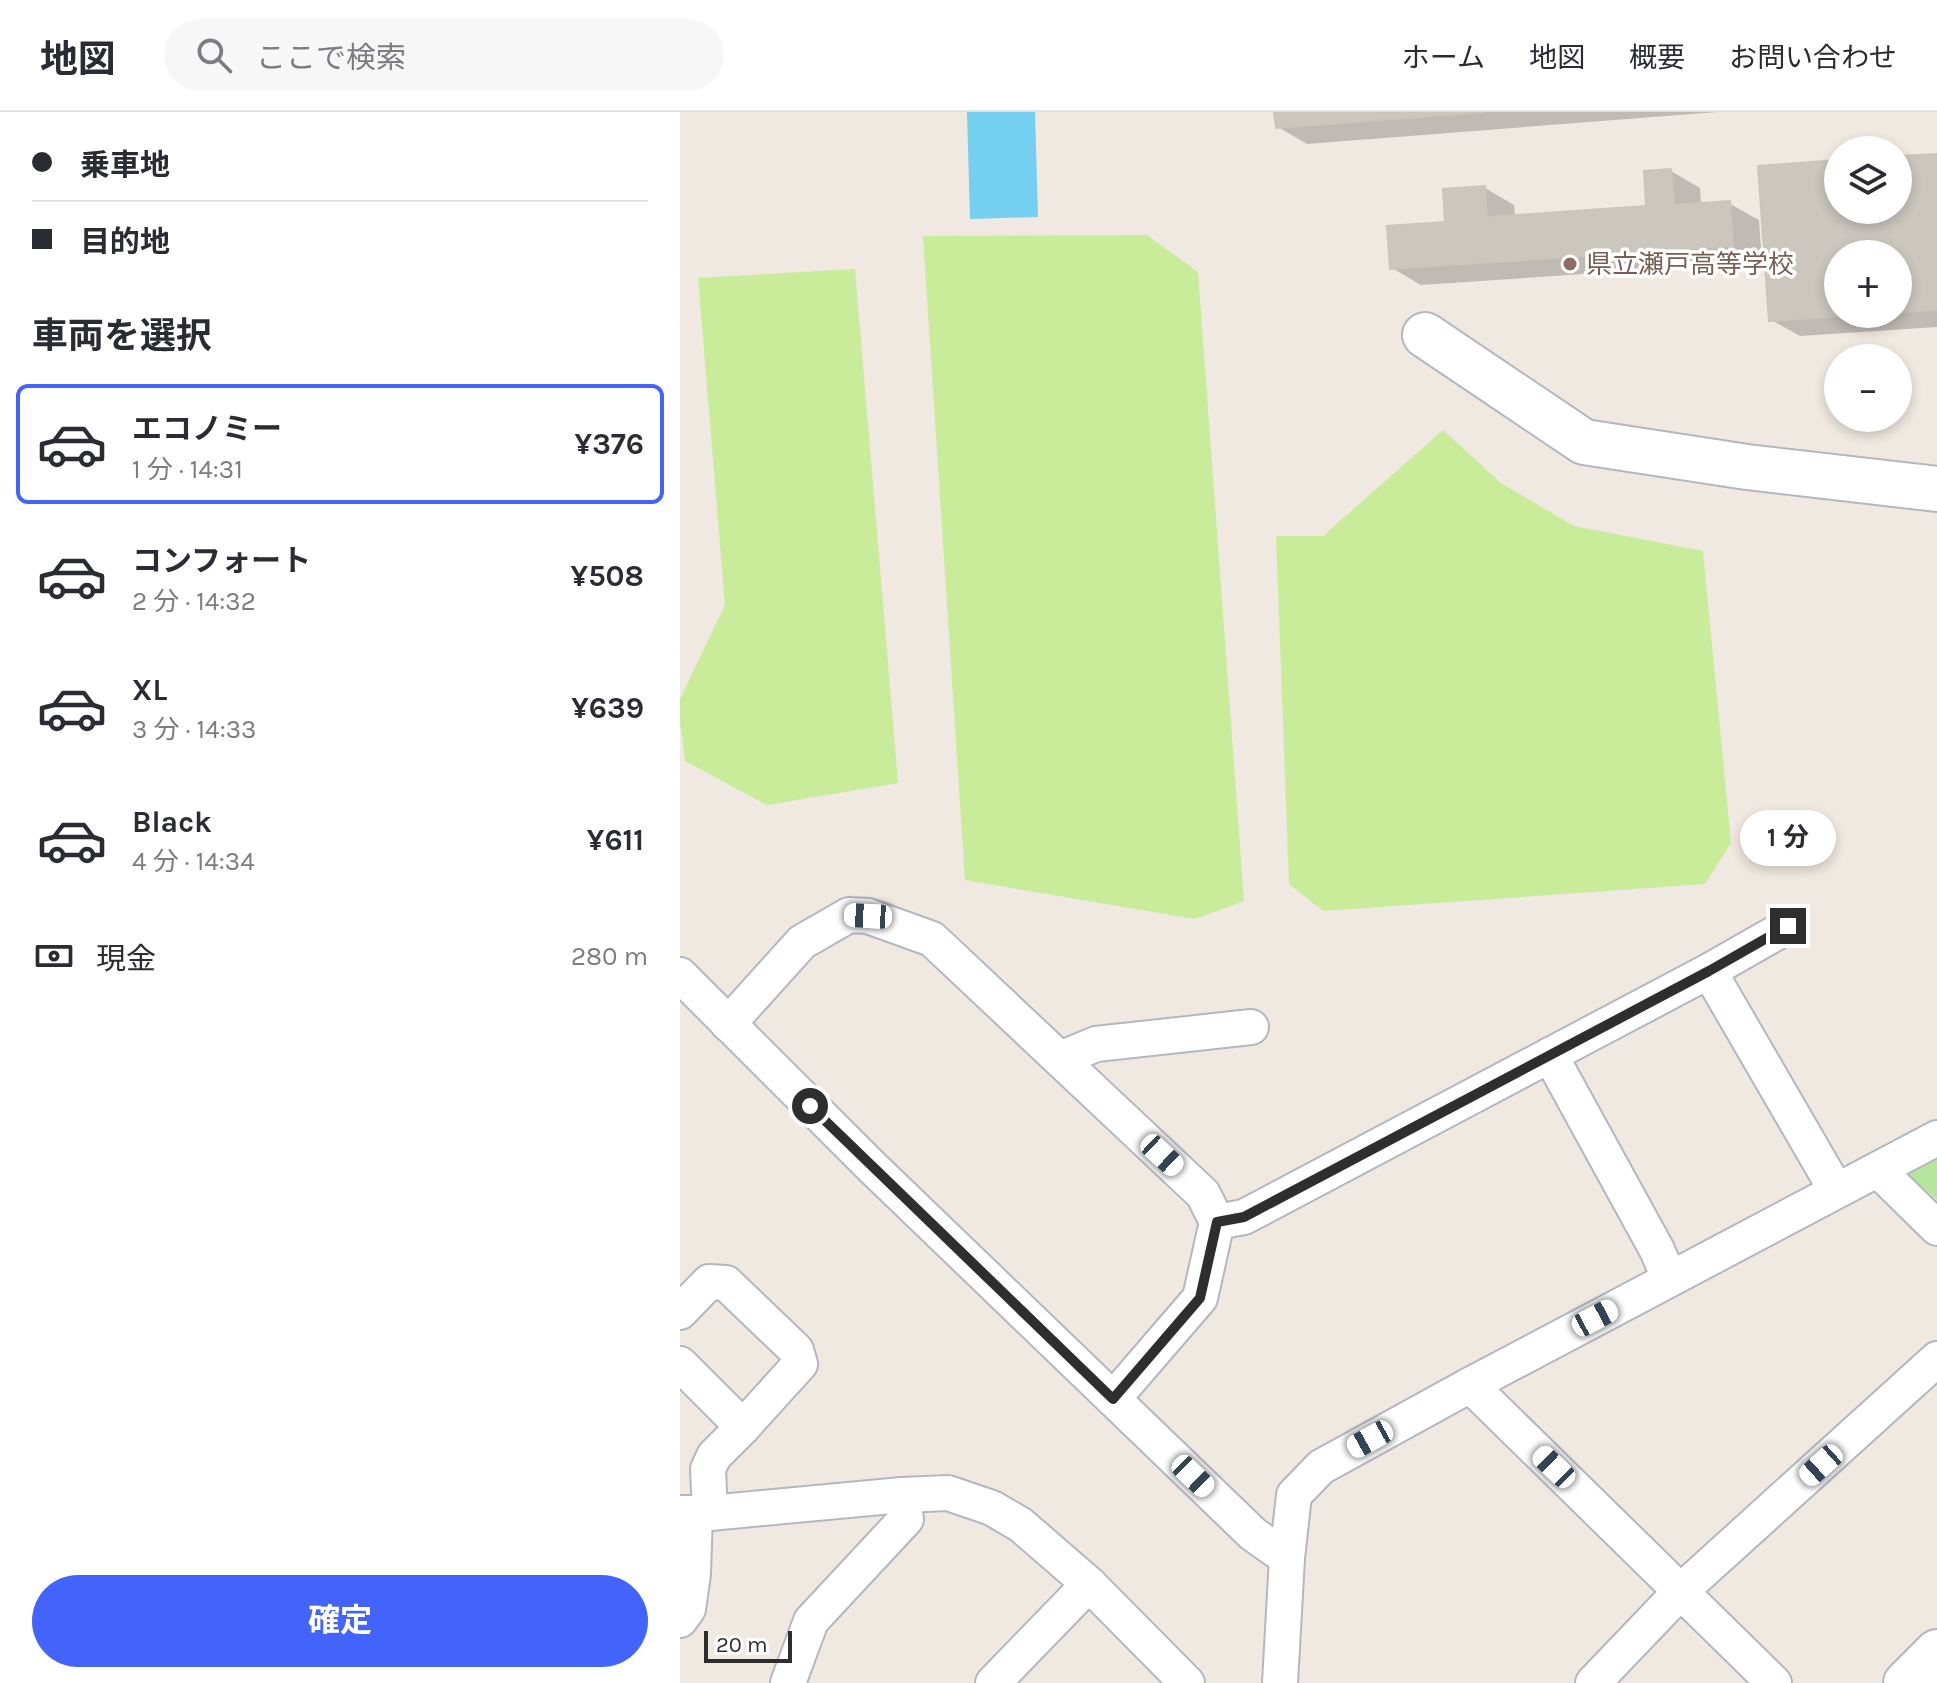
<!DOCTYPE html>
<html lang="ja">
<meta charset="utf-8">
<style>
body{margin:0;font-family:Karla,"Noto Sans JP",sans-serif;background:#f7f7f7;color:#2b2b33;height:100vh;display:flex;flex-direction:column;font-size:30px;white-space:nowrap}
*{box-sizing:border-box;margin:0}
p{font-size:26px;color:#7c7c81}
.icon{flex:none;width:44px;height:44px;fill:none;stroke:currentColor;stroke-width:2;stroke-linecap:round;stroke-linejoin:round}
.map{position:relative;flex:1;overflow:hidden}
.panel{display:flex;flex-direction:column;background:#fff;width:680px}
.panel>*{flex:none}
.banner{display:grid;align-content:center;height:176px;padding:0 32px;background:#fff}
.tools{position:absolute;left:1144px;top:24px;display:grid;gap:16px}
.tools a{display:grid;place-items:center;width:88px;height:88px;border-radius:50%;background:#fff;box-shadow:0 4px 12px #0003;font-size:40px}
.scale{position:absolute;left:24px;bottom:20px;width:88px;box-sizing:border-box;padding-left:8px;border:4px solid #2e2e2e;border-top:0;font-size:22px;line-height:28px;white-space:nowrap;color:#2e2e2e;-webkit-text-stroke:6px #fff;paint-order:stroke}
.end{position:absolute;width:36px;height:36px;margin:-18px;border:10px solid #2e2e2e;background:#fff;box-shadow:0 0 0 4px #fff}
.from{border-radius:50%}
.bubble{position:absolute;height:56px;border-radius:28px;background:#fff;box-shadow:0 4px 12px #0003;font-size:26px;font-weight:700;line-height:56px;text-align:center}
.car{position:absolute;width:24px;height:48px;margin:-24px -12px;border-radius:10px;box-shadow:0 0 6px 2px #0007;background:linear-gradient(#fff 24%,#345 0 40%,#fff 0 76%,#345 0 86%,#fff 0)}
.banner b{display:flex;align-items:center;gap:28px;height:76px;font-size:30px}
.banner b+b{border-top:2px solid #e1e1e2}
.banner i{width:20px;height:20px;background:#2b2b33}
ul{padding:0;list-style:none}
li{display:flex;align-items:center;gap:24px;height:120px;margin:0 16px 12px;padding:0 16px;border:4px solid transparent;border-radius:12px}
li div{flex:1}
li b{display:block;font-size:30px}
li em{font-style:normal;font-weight:700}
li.on{border-color:#4264fb}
li>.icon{width:72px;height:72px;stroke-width:1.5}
h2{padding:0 32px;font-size:36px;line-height:96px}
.pay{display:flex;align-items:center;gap:20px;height:88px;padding:0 32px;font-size:30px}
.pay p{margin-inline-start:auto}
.cta{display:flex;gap:16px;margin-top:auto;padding:16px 32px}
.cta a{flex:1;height:92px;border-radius:48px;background:#4264fb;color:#fff;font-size:32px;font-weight:700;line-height:92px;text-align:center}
header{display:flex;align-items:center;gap:48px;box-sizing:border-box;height:112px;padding:0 40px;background:#fff;border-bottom:2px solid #e1e1e2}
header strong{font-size:38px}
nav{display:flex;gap:44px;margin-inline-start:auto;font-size:28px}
.search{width:560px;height:72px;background:#f7f7f7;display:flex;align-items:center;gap:20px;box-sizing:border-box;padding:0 28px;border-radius:44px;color:#7c7c81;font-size:30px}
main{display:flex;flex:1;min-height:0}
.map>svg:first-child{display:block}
.green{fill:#b6e59e}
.pitch{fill:#c9ec9a}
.water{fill:#75cff0}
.shadow{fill:#0003;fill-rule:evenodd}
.building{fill:#cbc7bf;stroke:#cbc5ba;stroke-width:2}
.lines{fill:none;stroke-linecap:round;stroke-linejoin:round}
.minor-casing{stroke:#b4b7c1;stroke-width:38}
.tertiary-casing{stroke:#b4b7c1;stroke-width:48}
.minor{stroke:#fff;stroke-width:34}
.tertiary{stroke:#fff;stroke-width:44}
.route{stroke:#2e2e2e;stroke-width:10}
.education-dot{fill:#8d6e63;stroke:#fff;stroke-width:3}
.labels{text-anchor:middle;stroke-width:7;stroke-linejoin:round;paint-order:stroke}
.education-label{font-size:26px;fill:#785e54;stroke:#fff;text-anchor:start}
</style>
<header>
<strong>地図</strong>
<div class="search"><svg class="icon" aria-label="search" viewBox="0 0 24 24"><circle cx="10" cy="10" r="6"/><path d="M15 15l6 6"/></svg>ここで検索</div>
<nav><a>ホーム</a><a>地図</a><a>概要</a><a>お問い合わせ</a></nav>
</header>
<main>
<section class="panel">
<div class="banner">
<b><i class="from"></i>乗車地</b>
<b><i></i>目的地</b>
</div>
<h2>車両を選択</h2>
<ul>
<li class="on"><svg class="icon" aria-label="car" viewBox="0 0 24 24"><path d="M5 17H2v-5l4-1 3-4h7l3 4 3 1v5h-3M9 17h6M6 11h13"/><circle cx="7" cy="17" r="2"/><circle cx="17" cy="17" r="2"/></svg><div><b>エコノミー</b><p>1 分 · 14:31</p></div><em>¥376</em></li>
<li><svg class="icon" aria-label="car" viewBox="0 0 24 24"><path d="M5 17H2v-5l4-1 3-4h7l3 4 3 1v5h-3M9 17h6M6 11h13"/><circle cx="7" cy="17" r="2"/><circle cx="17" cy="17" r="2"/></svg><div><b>コンフォート</b><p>2 分 · 14:32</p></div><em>¥508</em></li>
<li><svg class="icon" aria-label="car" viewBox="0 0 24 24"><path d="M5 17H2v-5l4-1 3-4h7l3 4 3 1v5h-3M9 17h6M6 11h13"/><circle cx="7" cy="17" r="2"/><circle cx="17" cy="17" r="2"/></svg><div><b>XL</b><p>3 分 · 14:33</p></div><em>¥639</em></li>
<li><svg class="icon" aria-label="car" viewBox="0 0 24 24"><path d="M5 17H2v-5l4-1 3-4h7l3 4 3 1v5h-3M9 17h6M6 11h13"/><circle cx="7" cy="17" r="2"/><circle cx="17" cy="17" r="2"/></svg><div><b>Black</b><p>4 分 · 14:34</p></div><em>¥611</em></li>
</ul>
<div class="pay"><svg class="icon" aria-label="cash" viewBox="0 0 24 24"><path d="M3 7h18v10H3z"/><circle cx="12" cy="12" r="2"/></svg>現金<p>280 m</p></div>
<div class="cta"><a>確定</a></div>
</section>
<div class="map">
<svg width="1257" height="1571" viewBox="0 0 1257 1571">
<rect width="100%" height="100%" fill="#efe9e1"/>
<path class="green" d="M 1257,1037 L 1257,1088 L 1228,1062 L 1228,1053 Z"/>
<g class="pitch">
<path d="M 467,123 L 518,160 L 564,789 L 515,807 L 285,768 L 243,124 Z"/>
<path d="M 175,157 L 218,671 L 87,693 L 5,649 L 0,610 L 0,587 L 45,493 L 18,166 Z"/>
<path d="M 763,318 L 821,371 L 894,414 L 1023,439 L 1051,731 L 1025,772 L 643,799 L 609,772 L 596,424 L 643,424 Z"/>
</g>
<path class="water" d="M 287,0 L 355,0 L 358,105 L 290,107 Z"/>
<g class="shadow">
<path d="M 596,0 L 1038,0 L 627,32 L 598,15 Z"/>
<path d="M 1257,44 L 1257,215 L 1120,224 L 1091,208 L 1158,50 L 1158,98 L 1218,98 L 1218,46 ZM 1158,142 L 1218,142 L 1218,202 L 1158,202 Z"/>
<path d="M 991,59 L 1020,76 L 1021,93 L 1050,92 L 1079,108 L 1082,150 L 741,173 L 712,156 L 768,112 L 805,76 L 834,93 L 835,105 L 968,96 Z"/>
</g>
<g class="building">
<path d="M 594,0 L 804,0 L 596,16 Z"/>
<path d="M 1257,42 L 1257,198 L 1218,200 L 1218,142 L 1158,142 L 1158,202 L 1192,202 L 1089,209 L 1078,54 L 1158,48 L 1158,98 L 1218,98 L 1218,44 Z"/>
<path d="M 991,57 L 994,93 L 1050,89 L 1053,134 L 710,157 L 707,114 L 765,110 L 763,77 L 805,74 L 807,105 L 966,94 L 964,59 Z"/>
</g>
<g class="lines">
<g class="minor-casing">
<g id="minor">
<path d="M 1029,859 L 1108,814"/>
<path d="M 0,863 L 192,1055 L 433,1287 L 573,1422 L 607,1446"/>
<path d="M 48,912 L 122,830 L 169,803 L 188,804 L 252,827 L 523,1082 L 537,1110"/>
<path d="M 870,943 L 977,1138 L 989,1166"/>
<path d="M 380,947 L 416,932 L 571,915"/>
<path d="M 1198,1058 L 1257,1116"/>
<path d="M 0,1200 L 29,1170 L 46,1171 L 116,1238 L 120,1252 L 63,1315 L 34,1344 L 28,1357 L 30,1401"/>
<path d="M 0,1252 L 63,1315"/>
<path d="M 790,1273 L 1094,1571"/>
<path d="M 433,1287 L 520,1186 L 537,1110 L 564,1105 L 1029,859 L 1156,1078"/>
<path d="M 0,1401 L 30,1401 L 222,1383 L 268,1381 L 312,1396 L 341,1413 L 409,1472 L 507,1571"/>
<path d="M 0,1508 L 8,1497 L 13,1462 L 15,1402"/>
<path d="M 108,1571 L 131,1509 L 226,1407 L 222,1383"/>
<path d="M 313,1571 L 409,1472"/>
<path d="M 600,1571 L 607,1446 L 614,1383 L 641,1355 L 790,1273 L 1257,1026"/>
<path d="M 913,1571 L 1001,1479 L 1257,1247"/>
</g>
</g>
<g class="tertiary-casing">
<g id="tertiary">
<path d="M 745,223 L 904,330 L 1067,355 L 1257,377"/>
<path d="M 1226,1571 L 1257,1540"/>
</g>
</g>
<use href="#minor" class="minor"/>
<use href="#tertiary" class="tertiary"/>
</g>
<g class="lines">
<path class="route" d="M 130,994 L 433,1287 L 520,1186 L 537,1110 L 564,1105 L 1029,859 L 1108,814"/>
</g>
<circle class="education-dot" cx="890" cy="152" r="8"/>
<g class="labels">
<g class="education-label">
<text x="906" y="161">県立瀬戸高等学校</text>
</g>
</g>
</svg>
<div class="tools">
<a><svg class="icon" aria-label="layers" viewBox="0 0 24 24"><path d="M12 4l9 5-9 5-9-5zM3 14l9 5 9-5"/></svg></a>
<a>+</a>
<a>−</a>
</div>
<div class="scale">20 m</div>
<i class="end from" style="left:130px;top:994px"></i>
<i class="end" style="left:1108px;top:814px"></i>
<div class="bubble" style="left:1060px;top:698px;width:96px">1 分</div>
<i class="car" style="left:188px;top:804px;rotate:273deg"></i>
<i class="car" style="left:482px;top:1043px;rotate:133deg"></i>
<i class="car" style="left:915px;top:1206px;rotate:62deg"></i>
<i class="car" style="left:690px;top:1327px;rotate:241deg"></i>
<i class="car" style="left:1141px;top:1353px;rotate:228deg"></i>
<i class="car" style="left:874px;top:1355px;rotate:314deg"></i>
<i class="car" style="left:513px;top:1364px;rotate:134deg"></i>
</div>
</main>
